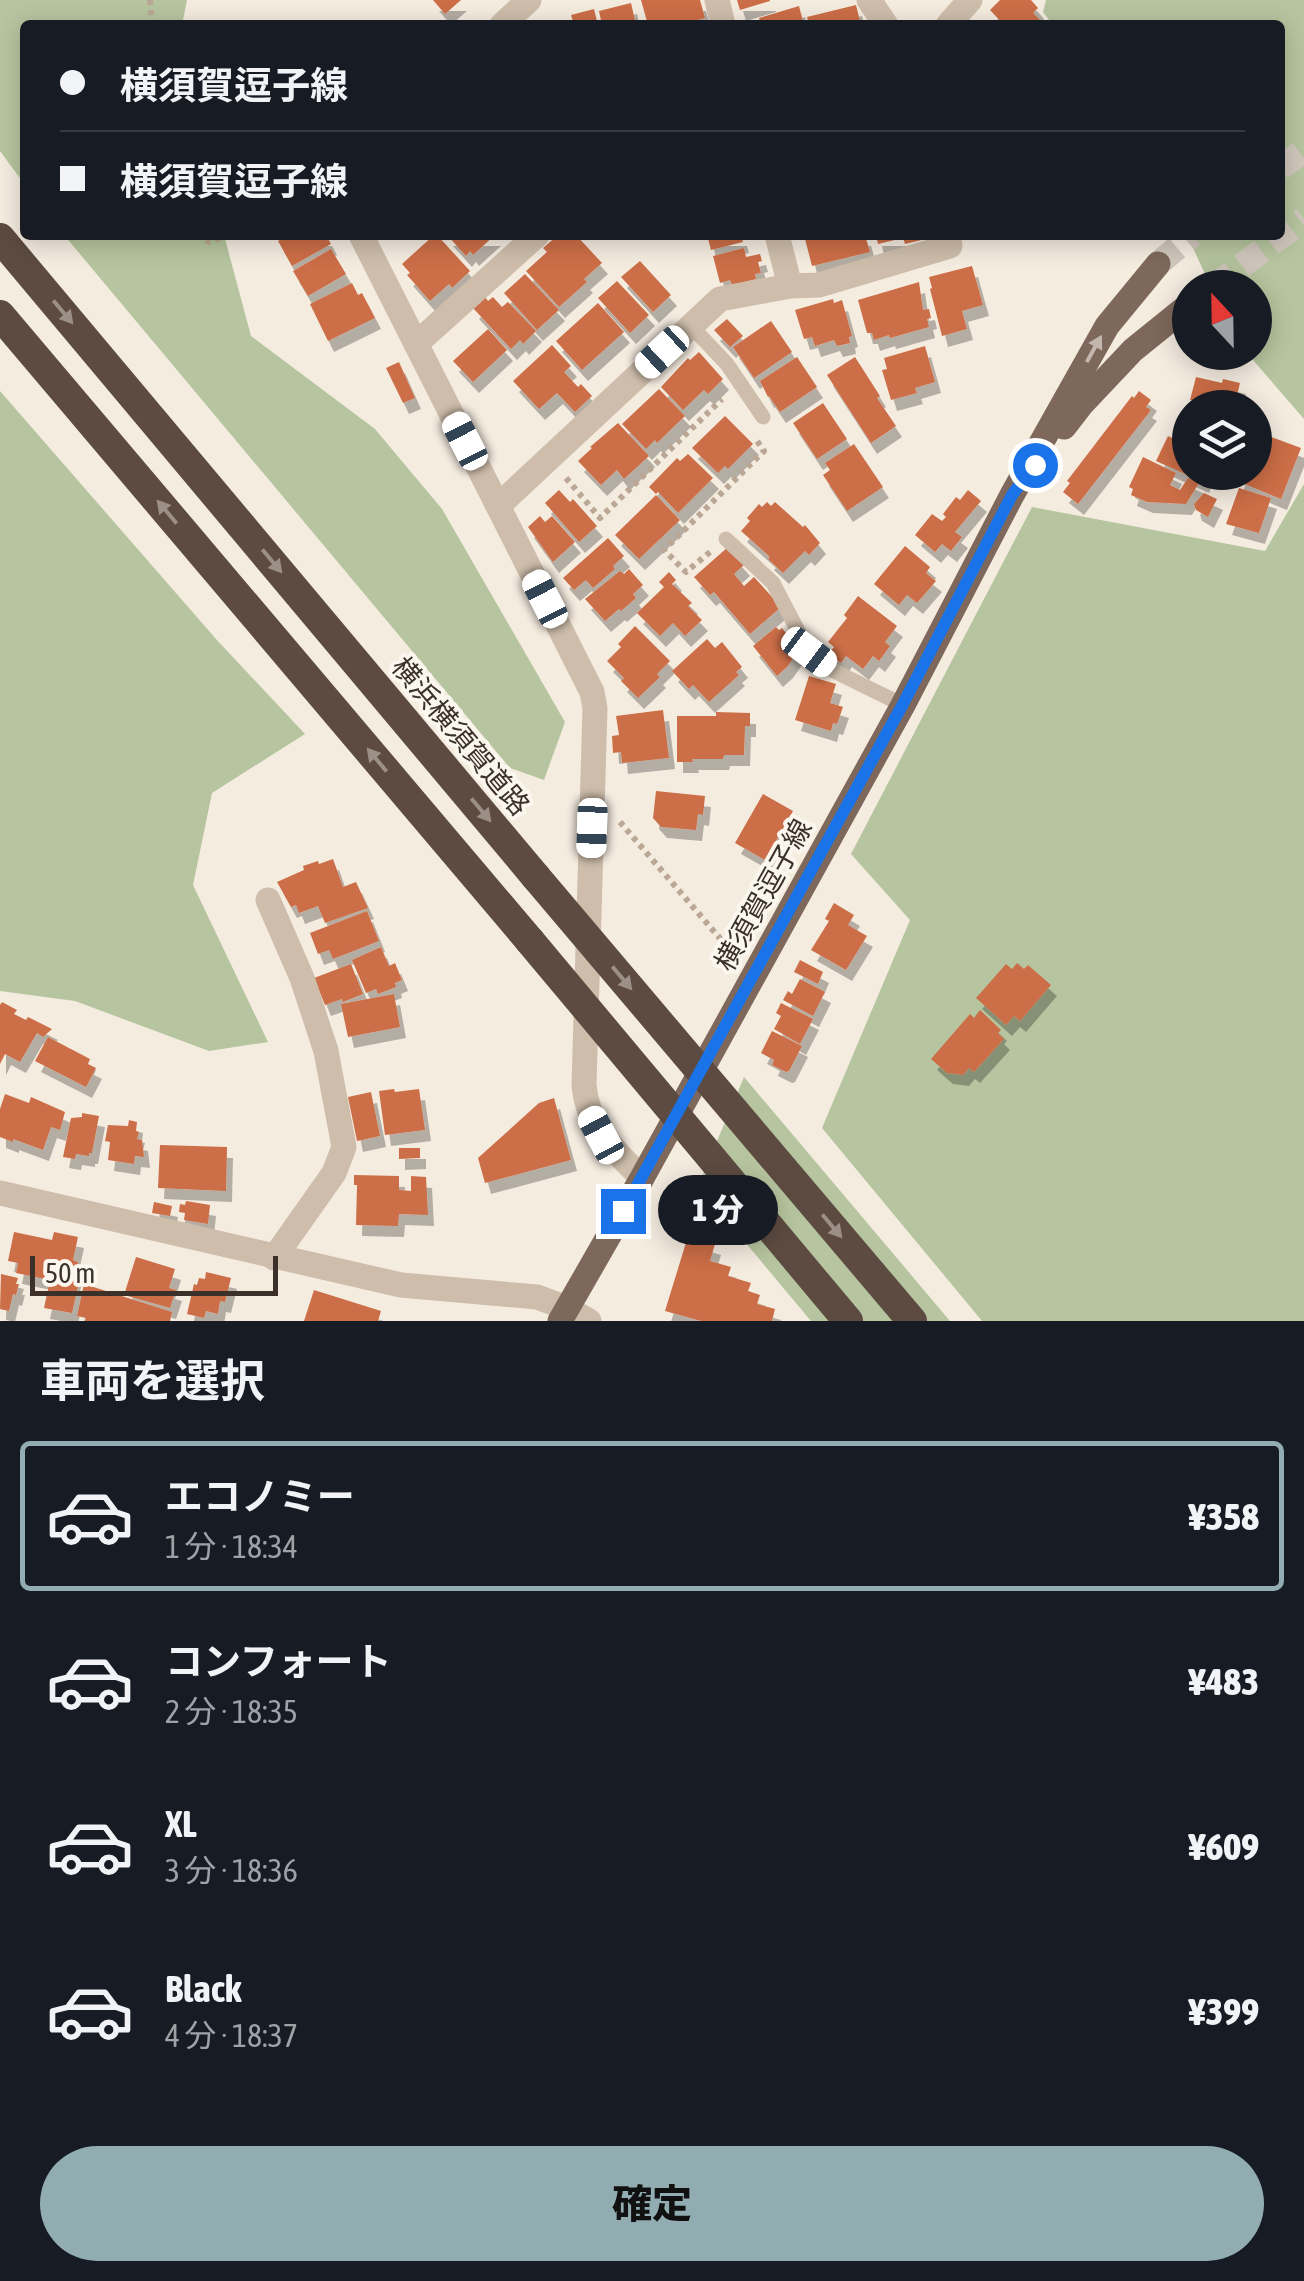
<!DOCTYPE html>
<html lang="ja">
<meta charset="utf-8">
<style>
body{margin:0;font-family:"Asap Condensed","Noto Sans JP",sans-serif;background:#20242c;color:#f1f3f6;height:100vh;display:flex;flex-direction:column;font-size:38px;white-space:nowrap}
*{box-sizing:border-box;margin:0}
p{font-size:32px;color:#9ea1a6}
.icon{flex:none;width:55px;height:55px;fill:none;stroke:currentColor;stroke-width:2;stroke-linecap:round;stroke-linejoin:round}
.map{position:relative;height:1321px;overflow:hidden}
.side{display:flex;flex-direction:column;background:#171b24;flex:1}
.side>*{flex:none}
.hud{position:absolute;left:20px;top:20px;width:1265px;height:220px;border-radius:10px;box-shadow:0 5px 25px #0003;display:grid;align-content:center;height:220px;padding:0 40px;background:#171b24}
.needle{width:65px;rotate:338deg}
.buttons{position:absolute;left:1172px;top:270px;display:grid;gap:20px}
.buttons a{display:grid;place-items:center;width:100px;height:100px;border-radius:50%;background:#171b24;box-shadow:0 5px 25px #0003;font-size:50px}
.scale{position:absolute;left:30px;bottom:25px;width:248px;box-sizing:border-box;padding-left:10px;border:5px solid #3b312a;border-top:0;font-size:28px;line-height:35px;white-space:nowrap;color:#3b312a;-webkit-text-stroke:8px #fbf6ee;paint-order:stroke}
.end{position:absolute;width:45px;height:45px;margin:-22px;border:12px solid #1a73e8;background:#fff;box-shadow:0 0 0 5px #fff}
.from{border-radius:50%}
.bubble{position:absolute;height:70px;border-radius:35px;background:#171b24;box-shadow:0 5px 25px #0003;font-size:32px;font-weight:800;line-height:70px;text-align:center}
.car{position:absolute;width:30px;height:60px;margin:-30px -15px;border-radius:12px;box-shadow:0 0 8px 2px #0007;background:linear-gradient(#fff 24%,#345 0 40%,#fff 0 76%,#345 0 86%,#fff 0)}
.hud b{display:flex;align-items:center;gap:35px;height:95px;font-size:38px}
.hud b+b{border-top:2px solid #363941}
.hud i{width:25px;height:25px;background:#f1f3f6}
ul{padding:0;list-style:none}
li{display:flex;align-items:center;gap:30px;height:150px;margin:0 20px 15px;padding:0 20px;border:5px solid transparent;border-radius:10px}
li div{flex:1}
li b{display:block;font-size:38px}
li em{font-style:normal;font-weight:800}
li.active{border-color:#92adb2}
li>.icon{width:90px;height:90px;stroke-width:1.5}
h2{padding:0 40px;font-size:45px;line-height:120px}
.action{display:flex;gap:20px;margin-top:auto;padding:20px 40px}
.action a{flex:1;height:115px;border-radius:60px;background:#92adb2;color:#111;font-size:40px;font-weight:800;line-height:115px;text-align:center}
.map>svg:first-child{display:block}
.green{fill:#b6c59f}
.building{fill:#cc6e47;filter:url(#shadow)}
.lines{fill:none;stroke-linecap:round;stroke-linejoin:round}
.primary-tunnel{stroke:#d0c7bc;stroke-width:25;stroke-dasharray:25 12;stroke-linecap:butt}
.path{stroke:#baa795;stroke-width:6;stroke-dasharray:5 5;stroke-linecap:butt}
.service{stroke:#cebdab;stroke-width:15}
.minor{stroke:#cebdab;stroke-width:25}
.primary{stroke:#7e685b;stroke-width:25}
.motorway{stroke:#5d4b41;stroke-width:30}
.motorway-bridge{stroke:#5d4b41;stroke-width:30}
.oneway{fill:#9c8f86}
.oneway2{fill:#c3b6ac}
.route{stroke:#1a73e8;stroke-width:12}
.labels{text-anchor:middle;stroke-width:8;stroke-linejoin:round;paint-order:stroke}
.street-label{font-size:28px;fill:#3b312a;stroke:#fbf6ee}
</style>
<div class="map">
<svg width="1304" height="1321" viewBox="0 0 1304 1321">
<defs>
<filter id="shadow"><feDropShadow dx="6" dy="11" stdDeviation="0" flood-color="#0004"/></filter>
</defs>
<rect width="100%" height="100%" fill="#f5ece0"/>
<g class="green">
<path d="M 0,0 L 187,0 L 182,25 L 25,25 L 25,185 L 0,151 Z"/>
<path d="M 1046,0 L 1304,0 L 1304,419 L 1247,353 L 1255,352 L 1255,288 L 1211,287 L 1187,235 L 1280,235 L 1280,25 L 1053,25 L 1043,12 Z"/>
<path d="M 64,235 L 224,235 L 251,336 L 375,429 L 442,509 L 565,722 L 544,780 L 510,768 Z"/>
<path d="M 0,391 L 216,639 L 305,734 L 212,793 L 193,885 L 268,1042 L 209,1051 L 75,1001 L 0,991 Z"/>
<path d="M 1304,484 L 1304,1321 L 982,1321 L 822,1128 L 910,920 L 851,854 L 1032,507 L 1265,551 Z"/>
<path d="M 744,1077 L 950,1321 L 811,1321 L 698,1186 Z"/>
</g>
<g class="building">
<path d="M 433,0 L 461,0 L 445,14 Z"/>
<path d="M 641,0 L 700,0 L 705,18 L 679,25 L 648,25 Z"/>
<path d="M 737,0 L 770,0 L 770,1 L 740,10 Z"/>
<path d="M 1000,0 L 1031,0 L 1038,8 L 1033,13 L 1043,23 L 1004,25 L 990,10 Z"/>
<path d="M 631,3 L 636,25 L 602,25 L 599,11 Z"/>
<path d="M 856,5 L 861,25 L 809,25 L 807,17 Z"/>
<path d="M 799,6 L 804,25 L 761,25 L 759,18 Z"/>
<path d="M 594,9 L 598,25 L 574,25 L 571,15 Z"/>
<path d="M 289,235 L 326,235 L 331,244 L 292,266 L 278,241 Z"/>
<path d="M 434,235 L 437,235 L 470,271 L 452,288 L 449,284 L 430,301 L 407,275 L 410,273 L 402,264 Z"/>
<path d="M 447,235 L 495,235 L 473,255 L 470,251 L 466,256 Z"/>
<path d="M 558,235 L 576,235 L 602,263 L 584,279 L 587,282 L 559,307 L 526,271 L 547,252 L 543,248 Z"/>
<path d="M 707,235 L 741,235 L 743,242 L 711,250 Z"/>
<path d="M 804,235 L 865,235 L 870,252 L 812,266 Z"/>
<path d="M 876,235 L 929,235 L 930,238 L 905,244 L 903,238 L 878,244 Z"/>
<path d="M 744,248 L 746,257 L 760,254 L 762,261 L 758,262 L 761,273 L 755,274 L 756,279 L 732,285 L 730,280 L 720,283 L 713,256 Z"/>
<path d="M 331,249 L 346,274 L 308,296 L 293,271 Z"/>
<path d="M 640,261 L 671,295 L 653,312 L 621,277 Z"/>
<path d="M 972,266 L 983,305 L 962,311 L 967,329 L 942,336 L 930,289 L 932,288 L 929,277 Z"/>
<path d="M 525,274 L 559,310 L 537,330 L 504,293 Z"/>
<path d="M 617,281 L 649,315 L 630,333 L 598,298 Z"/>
<path d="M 919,282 L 923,310 L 929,309 L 931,318 L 927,319 L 929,327 L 890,338 L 889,335 L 874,340 L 872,333 L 867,333 L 858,300 Z"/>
<path d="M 352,283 L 358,295 L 362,293 L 375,318 L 328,341 L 310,304 Z"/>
<path d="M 485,297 L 488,301 L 493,297 L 502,307 L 508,302 L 536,331 L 523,344 L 520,340 L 511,349 L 473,308 Z"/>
<path d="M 833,299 L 834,303 L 842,300 L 852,336 L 849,337 L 850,343 L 837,346 L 834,340 L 815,346 L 812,337 L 804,339 L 795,310 Z"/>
<path d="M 598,303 L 624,332 L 582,370 L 556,341 Z"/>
<path d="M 727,319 L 743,336 L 730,347 L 714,330 Z"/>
<path d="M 771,321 L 792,352 L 754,378 L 733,347 Z"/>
<path d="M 488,329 L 507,350 L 473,382 L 453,361 Z"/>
<path d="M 552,345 L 571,366 L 564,372 L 578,387 L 581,384 L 592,396 L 575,412 L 557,393 L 539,409 L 513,381 Z"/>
<path d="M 925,346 L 935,382 L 915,388 L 917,393 L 891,400 L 882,370 L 887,369 L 884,358 Z"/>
<path d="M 699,352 L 723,379 L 708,394 L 704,390 L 683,410 L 661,387 L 688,358 L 690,360 Z"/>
<path d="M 797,357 L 817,387 L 780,412 L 769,396 L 768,397 L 760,381 Z"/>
<path d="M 855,357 L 880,396 L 877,398 L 896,426 L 871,443 L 827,375 Z"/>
<path d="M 399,362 L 415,398 L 403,403 L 386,368 Z"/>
<path d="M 1196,377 L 1222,383 L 1223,379 L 1240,383 L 1234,408 L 1191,406 L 1193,400 L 1190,400 Z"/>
<path d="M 659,389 L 685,416 L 657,443 L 655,440 L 646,449 L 622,424 Z"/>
<path d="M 1139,391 L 1151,400 L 1146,407 L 1151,410 L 1078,504 L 1063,492 L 1070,483 L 1067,481 L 1132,396 L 1134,398 Z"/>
<path d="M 823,403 L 847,439 L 817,459 L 793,423 Z"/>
<path d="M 725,416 L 753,444 L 728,469 L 725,466 L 718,473 L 692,448 Z"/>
<path d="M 618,423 L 649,456 L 624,479 L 617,470 L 601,485 L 578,461 L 592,448 L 590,447 Z"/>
<path d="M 1266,435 L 1301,448 L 1281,499 L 1237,481 L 1240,472 L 1255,472 L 1255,439 L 1263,443 Z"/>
<path d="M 1168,436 L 1190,446 L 1190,472 L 1207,472 L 1203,482 L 1156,461 Z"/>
<path d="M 854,444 L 883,487 L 847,511 L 823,475 L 830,470 L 825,463 Z"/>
<path d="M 688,454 L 713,478 L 678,513 L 658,492 L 656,494 L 649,487 L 677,458 L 680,461 Z"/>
<path d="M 1143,457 L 1176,473 L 1170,485 L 1180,490 L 1188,478 L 1199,483 L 1186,504 L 1147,502 L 1131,495 L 1133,489 L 1129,487 Z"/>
<path d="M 1239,488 L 1271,498 L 1259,533 L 1226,524 Z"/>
<path d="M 559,490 L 570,502 L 573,499 L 597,526 L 579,542 L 545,503 Z"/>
<path d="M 968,490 L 981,501 L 955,532 L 962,537 L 951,551 L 942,544 L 935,552 L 915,535 L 932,514 L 942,521 L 946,517 L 943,514 L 956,497 L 960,500 Z"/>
<path d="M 1204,493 L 1217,499 L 1208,517 L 1196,510 L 1194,504 Z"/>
<path d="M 656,495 L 680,520 L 639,559 L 615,535 Z"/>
<path d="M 767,502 L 771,506 L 775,502 L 803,527 L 805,525 L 820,543 L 809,555 L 805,551 L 783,573 L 768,559 L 770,557 L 741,531 L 750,521 L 747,518 L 759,504 L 762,507 Z"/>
<path d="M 540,516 L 545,522 L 552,516 L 575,542 L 553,562 L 528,527 Z"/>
<path d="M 608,538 L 624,556 L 613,566 L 615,569 L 593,588 L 586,580 L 574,590 L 563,578 Z"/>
<path d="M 905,546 L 930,567 L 926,573 L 936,581 L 917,603 L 907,595 L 899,605 L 874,584 Z"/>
<path d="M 728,547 L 744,565 L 734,574 L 744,586 L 754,577 L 781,607 L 750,634 L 714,592 L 710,595 L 694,577 Z"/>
<path d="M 629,569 L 643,585 L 633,594 L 636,598 L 621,611 L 619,609 L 605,621 L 585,599 L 620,571 L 624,574 Z"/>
<path d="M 669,572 L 676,580 L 672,584 L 692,603 L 688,606 L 702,620 L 685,636 L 673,623 L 660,636 L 637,613 L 664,587 L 659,582 Z"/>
<path d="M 858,596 L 897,626 L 885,642 L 890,646 L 879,661 L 873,656 L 863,669 L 846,656 L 841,663 L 829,654 L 834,647 L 828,642 L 847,618 L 844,615 Z"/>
<path d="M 635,626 L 670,661 L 657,674 L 660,677 L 638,698 L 621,681 L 624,678 L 607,661 L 621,647 L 618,644 Z"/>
<path d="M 776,627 L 779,630 L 782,628 L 799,650 L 787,667 L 777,676 L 753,646 Z"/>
<path d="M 707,639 L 715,648 L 722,642 L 742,667 L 736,672 L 739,675 L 709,702 L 693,685 L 689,689 L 672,671 Z"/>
<path d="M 809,676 L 836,684 L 830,703 L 843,707 L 837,724 L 833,723 L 831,731 L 795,720 Z"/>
<path d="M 663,710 L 669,758 L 622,763 L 621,752 L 613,753 L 612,736 L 619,735 L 616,716 Z"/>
<path d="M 716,712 L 750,713 L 750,726 L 745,726 L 744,755 L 724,755 L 723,759 L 692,759 L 693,762 L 677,762 L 677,716 L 716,716 Z"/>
<path d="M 656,791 L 705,796 L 703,815 L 698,814 L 696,830 L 661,827 L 653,818 Z"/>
<path d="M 763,794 L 793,811 L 765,860 L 735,843 Z"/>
<path d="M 333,859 L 343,887 L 356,882 L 368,908 L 325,923 L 318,906 L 299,913 L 296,905 L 291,907 L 277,882 L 304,870 L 303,866 L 318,861 L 319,864 Z"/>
<path d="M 834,903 L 854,915 L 848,925 L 867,936 L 846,970 L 811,950 L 829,921 L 825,919 Z"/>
<path d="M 367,911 L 379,941 L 333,959 L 329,950 L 318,954 L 310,933 Z"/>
<path d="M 381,947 L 389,966 L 395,963 L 402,980 L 395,983 L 396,987 L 378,994 L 376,989 L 366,993 L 352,960 Z"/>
<path d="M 800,960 L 823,972 L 818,984 L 794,972 Z"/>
<path d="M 1017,963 L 1024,969 L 1028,965 L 1051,985 L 1020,1021 L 1014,1016 L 1006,1025 L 976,998 L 1006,964 L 1012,969 Z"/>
<path d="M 351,964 L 363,994 L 343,1002 L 342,999 L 325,1005 L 314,978 Z"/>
<path d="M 800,979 L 825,992 L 813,1016 L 783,1000 L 788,991 L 792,994 Z"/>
<path d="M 394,994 L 400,1027 L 348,1037 L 341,1004 Z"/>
<path d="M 2,1002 L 17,1010 L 14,1014 L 26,1020 L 28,1017 L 52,1029 L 43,1037 L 37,1033 L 20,1062 L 5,1054 L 0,1064 L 0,1005 Z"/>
<path d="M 781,1003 L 813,1019 L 800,1044 L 774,1029 L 781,1016 L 776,1013 Z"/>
<path d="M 980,1010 L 1001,1030 L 998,1033 L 1004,1039 L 974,1072 L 969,1068 L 963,1075 L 947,1073 L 931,1059 L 970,1014 L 974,1018 Z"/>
<path d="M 772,1031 L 802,1046 L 789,1071 L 786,1072 L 772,1065 L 774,1060 L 761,1053 Z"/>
<path d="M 48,1037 L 90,1059 L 88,1064 L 96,1068 L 86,1087 L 35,1061 Z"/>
<path d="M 394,1089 L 395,1092 L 419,1089 L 425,1130 L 385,1135 L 379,1091 Z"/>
<path d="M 371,1092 L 380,1136 L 357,1141 L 348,1097 Z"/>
<path d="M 5,1094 L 29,1103 L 31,1097 L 65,1112 L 60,1130 L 51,1127 L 43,1150 L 13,1139 L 13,1142 L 0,1137 L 0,1109 Z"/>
<path d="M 554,1098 L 571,1160 L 485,1183 L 478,1158 L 539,1103 Z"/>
<path d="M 82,1113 L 99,1116 L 92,1153 L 89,1153 L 89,1156 L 76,1154 L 75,1159 L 63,1157 L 71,1118 L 82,1117 Z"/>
<path d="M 129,1120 L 137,1122 L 136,1131 L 139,1132 L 137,1139 L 142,1140 L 144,1157 L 135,1156 L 134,1164 L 108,1160 L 110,1142 L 105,1141 L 108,1125 L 128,1126 Z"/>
<path d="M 160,1145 L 227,1147 L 226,1191 L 158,1188 Z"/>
<path d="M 399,1148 L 420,1148 L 420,1158 L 399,1159 Z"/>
<path d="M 354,1175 L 399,1176 L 399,1190 L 411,1191 L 411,1176 L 426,1177 L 428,1215 L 399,1214 L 398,1226 L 356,1225 L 357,1185 L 354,1185 Z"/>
<path d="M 186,1201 L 210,1205 L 208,1224 L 184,1220 L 185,1213 L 179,1212 L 180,1204 L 185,1205 Z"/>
<path d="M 154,1202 L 172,1206 L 170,1216 L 152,1213 Z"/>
<path d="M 14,1232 L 52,1240 L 54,1232 L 78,1237 L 73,1260 L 78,1262 L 74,1281 L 79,1282 L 72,1313 L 44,1308 L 50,1280 L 16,1273 L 18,1263 L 8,1261 Z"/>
<path d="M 688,1236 L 715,1244 L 710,1261 L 731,1267 L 728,1276 L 751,1283 L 748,1291 L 760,1295 L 757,1304 L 775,1309 L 772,1321 L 701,1321 L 665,1311 Z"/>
<path d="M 136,1257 L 175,1269 L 169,1288 L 176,1290 L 170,1308 L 124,1295 Z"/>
<path d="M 206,1272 L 231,1278 L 225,1302 L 220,1301 L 218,1314 L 206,1311 L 204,1318 L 187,1314 L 194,1284 L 197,1285 L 199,1278 L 205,1279 Z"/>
<path d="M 1,1274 L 18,1278 L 16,1284 L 19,1284 L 16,1295 L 13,1294 L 9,1311 L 0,1309 Z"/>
<path d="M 84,1284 L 172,1312 L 170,1321 L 85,1321 L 86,1318 L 77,1316 Z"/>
<path d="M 314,1290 L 381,1311 L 378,1321 L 304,1321 Z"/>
</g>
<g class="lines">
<g class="primary-tunnel">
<path d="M 1280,168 L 1304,150"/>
<path d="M 1158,264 L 1192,235"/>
<path d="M 1212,288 L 1304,219"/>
</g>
<g class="path">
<path d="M 150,0 L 152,25"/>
<path d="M 197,235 L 210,242 L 229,235"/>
<path d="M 566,478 L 600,518 L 722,399"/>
<path d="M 710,552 L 686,572 L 664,550 L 764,451 L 755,438"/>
<path d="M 620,822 L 730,950"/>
</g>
<g class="service">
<path d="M 691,326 L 727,364 L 763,417"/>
<path d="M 726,539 L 773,583 L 809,652 L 834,671 L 903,705"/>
</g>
<g class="minor">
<path d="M 717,0 L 723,25"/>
<path d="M 869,0 L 886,25"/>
<path d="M 502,25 L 529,0"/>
<path d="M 948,25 L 970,0"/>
<path d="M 361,235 L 592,692 L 595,708 L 584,1085 C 588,1128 613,1149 642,1178"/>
<path d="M 777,235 L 790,286"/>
<path d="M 416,344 L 537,235"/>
<path d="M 498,506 L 720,299 L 790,286 L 819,285 L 950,246 L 948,235"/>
<path d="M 268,900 L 302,978 L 326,1051 L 344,1147 L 334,1173 L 274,1258"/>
<path d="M 0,1193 L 401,1285 L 537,1297 L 567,1308 L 589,1321"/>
</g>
<g class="primary">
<path d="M 1064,427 L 1081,405 L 1133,350 L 1190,304"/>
<path d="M 560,1321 L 642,1178 L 903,705 L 1012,495 L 1107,326 L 1158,264"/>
</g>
<g class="motorway">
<path d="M 0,238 L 536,877"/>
<path d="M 0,315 L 530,941"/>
</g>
<g class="motorway-bridge">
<path d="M 536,877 L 912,1321"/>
<path d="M 530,941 L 848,1321"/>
</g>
</g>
<defs><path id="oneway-solid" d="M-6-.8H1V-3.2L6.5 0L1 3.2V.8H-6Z" transform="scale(2.5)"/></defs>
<g class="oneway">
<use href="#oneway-solid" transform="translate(63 312) rotate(50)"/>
<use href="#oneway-solid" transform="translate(167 512) rotate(-130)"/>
<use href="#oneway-solid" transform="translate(272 561) rotate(50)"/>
<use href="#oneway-solid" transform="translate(377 760) rotate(-130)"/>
<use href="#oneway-solid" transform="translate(481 810) rotate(50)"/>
<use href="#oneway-solid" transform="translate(622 978) rotate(50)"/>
<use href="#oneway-solid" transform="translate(832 1226) rotate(50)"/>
</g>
<use class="oneway2" href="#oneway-solid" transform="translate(1094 349) rotate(-61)"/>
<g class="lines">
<path class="route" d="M 623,1211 L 903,704 L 1012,495 L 1035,465"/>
</g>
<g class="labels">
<g class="street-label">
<text transform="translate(461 736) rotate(50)" y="10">横浜横須賀道路</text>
<text transform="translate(763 895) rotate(-61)" y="10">横須賀逗子線</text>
</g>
</g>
</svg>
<div class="buttons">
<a><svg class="needle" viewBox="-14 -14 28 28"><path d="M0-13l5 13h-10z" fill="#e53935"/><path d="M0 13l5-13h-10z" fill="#9ea1a6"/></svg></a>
<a><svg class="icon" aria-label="layers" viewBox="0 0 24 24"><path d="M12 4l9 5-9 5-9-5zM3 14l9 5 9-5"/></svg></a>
</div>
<div class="scale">50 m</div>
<i class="end from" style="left:1035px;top:465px"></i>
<i class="end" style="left:623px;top:1211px"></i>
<div class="bubble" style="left:658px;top:1175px;width:120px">1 分</div>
<i class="car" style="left:662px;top:352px;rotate:227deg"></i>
<i class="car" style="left:465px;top:441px;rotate:333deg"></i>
<i class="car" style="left:545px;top:599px;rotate:333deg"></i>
<i class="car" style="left:809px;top:652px;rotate:127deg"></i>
<i class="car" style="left:592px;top:828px;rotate:182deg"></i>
<i class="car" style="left:601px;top:1135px;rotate:332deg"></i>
<div class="hud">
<b><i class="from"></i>横須賀逗子線</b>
<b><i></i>横須賀逗子線</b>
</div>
</div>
<section class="side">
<h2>車両を選択</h2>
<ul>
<li class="active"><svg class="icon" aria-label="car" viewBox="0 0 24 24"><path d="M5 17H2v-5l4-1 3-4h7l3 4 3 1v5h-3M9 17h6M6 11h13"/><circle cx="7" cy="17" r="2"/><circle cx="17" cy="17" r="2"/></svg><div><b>エコノミー</b><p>1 分 · 18:34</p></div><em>¥358</em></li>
<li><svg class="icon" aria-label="car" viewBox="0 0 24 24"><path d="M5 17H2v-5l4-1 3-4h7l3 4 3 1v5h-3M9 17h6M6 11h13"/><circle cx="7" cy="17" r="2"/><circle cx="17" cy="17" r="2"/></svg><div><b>コンフォート</b><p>2 分 · 18:35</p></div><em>¥483</em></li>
<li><svg class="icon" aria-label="car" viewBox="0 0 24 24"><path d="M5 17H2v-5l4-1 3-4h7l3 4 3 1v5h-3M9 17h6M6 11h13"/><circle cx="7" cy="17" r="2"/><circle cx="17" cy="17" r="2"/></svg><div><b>XL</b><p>3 分 · 18:36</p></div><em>¥609</em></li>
<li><svg class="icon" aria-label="car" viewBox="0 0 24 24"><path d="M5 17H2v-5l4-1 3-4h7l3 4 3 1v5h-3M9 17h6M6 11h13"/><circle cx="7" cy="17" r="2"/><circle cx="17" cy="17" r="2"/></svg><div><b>Black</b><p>4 分 · 18:37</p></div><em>¥399</em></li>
</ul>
<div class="action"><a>確定</a></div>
</section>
